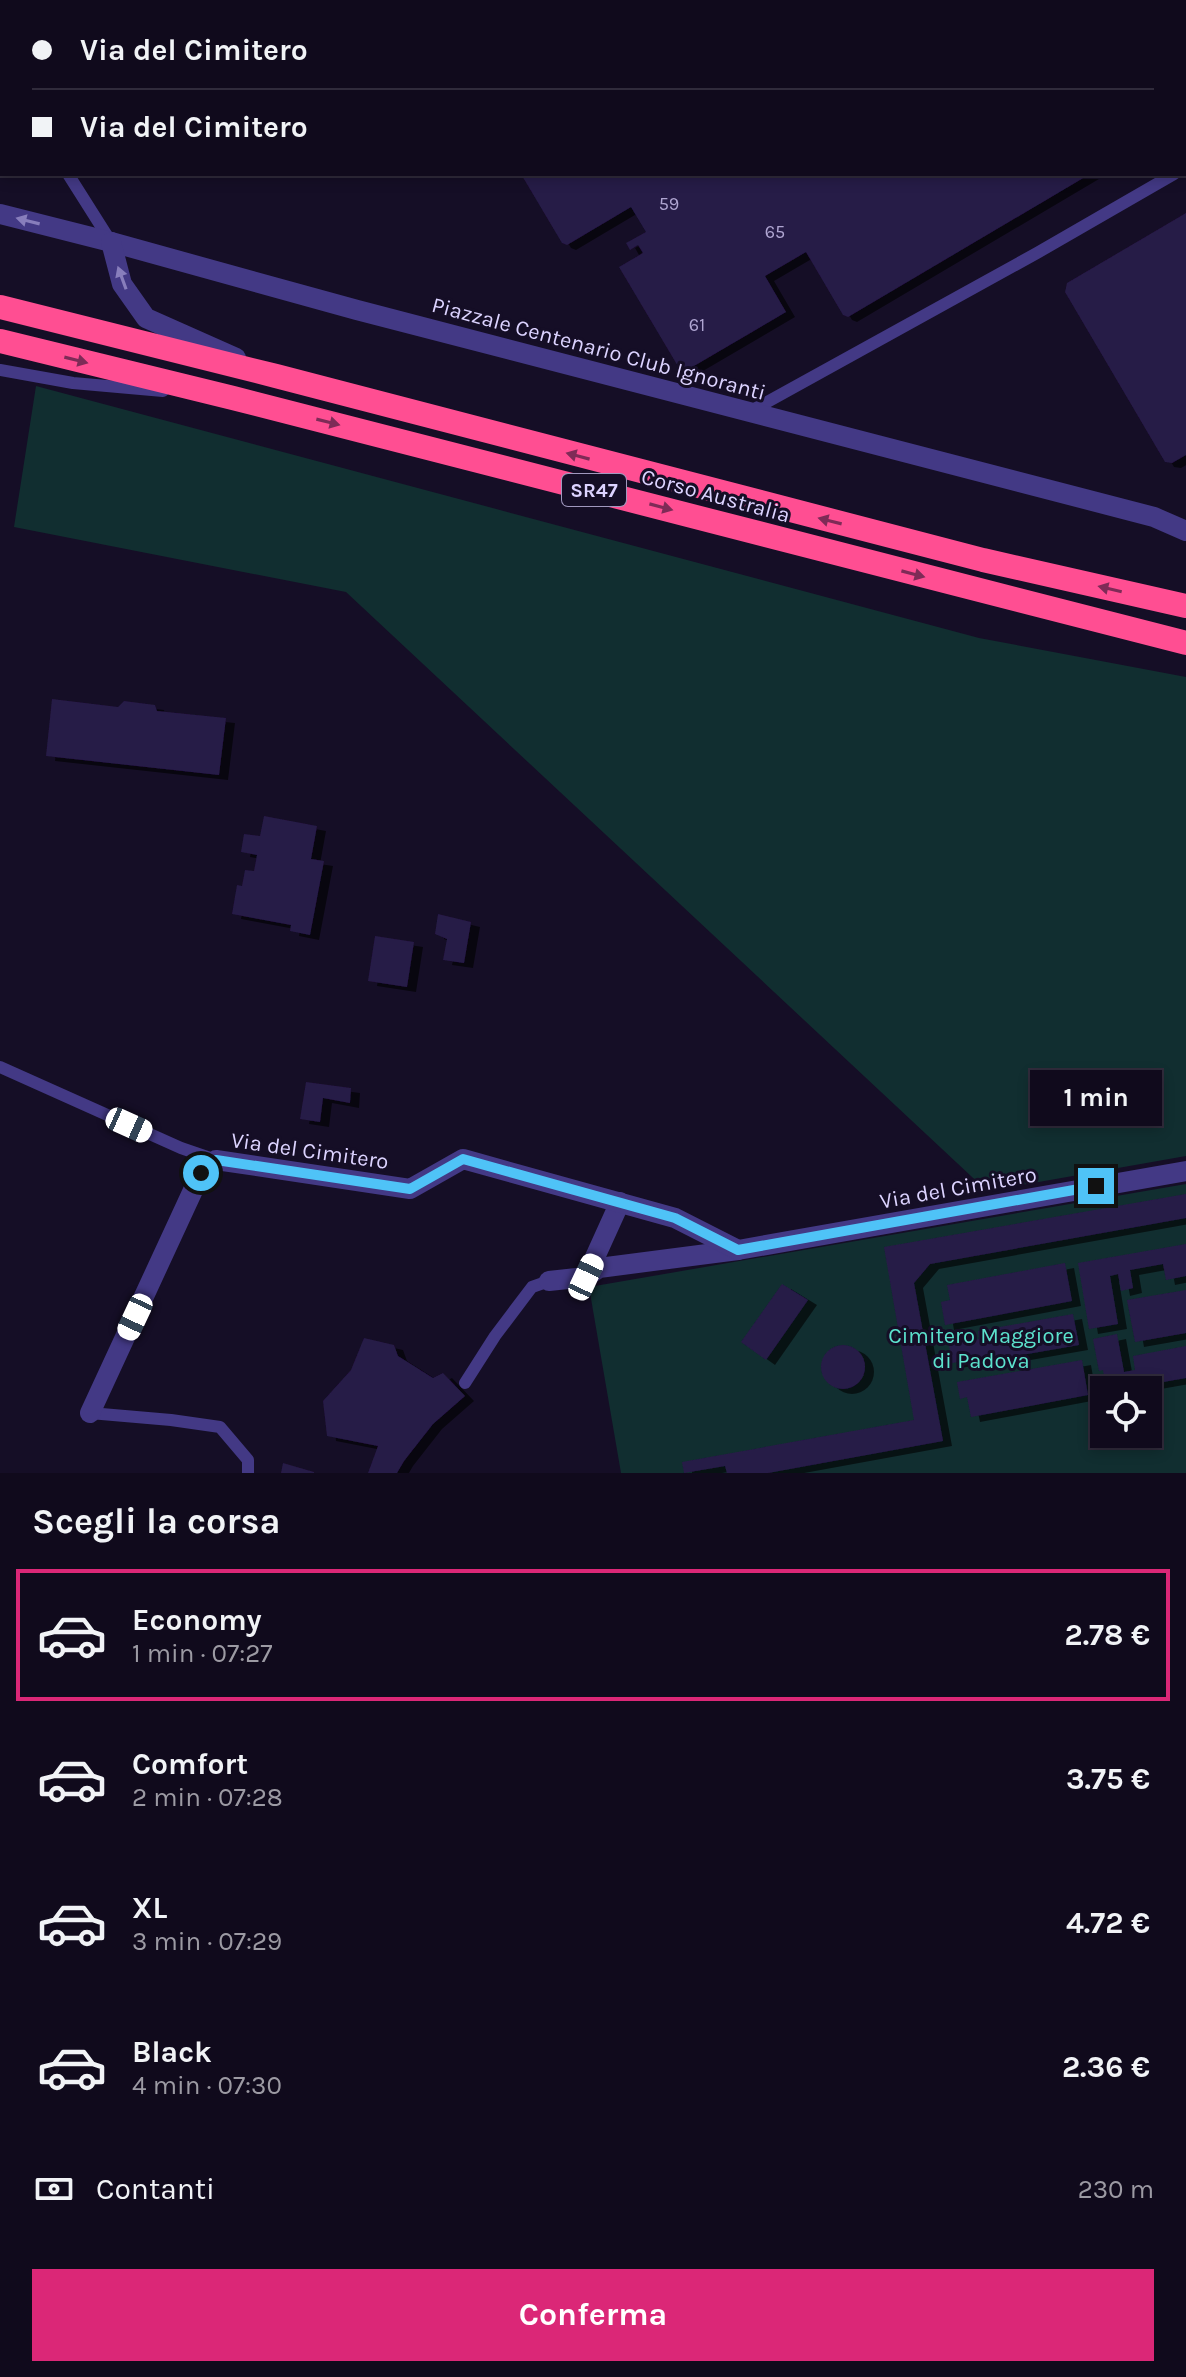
<!DOCTYPE html>
<html lang="it">
<meta charset="utf-8">
<style>
body{margin:0;font-family:Karla,sans-serif;background:#191325;color:#f1f3f6;height:100vh;display:flex;flex-direction:column;font-size:30px;white-space:nowrap}
*{box-sizing:border-box;margin:0}
p{font-size:26px;color:#9c9aa3}
.icon{flex:none;width:44px;height:44px;fill:none;stroke:currentColor;stroke-width:2;stroke-linecap:round;stroke-linejoin:round}
.map{position:relative;height:1473px;overflow:hidden}
.sheet{display:flex;flex-direction:column;background:#100a1c;flex:1}
.sheet>*{flex:none}
.banner{position:absolute;left:0px;top:0px;width:1186px;height:176px;box-shadow:0 4px 12px #0003,0 0 0 2px #302b3b;display:grid;align-content:center;height:176px;padding:0 32px;background:#100a1c}
.tools{position:absolute;left:1090px;top:1376px;display:grid;gap:16px}
.tools a{display:grid;place-items:center;width:72px;height:72px;border-radius:0px;background:#100a1c;box-shadow:0 4px 12px #0003,0 0 0 2px #302b3b;font-size:40px}
.end{position:absolute;width:36px;height:36px;margin:-18px;border:10px solid #4fc3f7;background:#111;box-shadow:0 0 0 4px #111}
.from{border-radius:50%}
.bubble{position:absolute;height:56px;border-radius:0px;background:#100a1c;box-shadow:0 4px 12px #0003,0 0 0 2px #302b3b;font-size:26px;font-weight:700;line-height:56px;text-align:center}
.car{position:absolute;width:24px;height:48px;margin:-24px -12px;border-radius:10px;box-shadow:0 0 6px 2px #0007;background:linear-gradient(#fff 24%,#345 0 40%,#fff 0 76%,#345 0 86%,#fff 0)}
.banner b{display:flex;align-items:center;gap:28px;height:76px;font-size:30px}
.banner b+b{border-top:2px solid #302b3b}
.banner i{width:20px;height:20px;background:#f1f3f6}
ul{padding:0;list-style:none}
li{display:flex;align-items:center;gap:24px;height:132px;margin:0 16px 12px;padding:0 16px;border:4px solid transparent;border-radius:0px}
li div{flex:1}
li b{display:block;font-size:30px}
li em{font-style:normal;font-weight:700}
li.current{border-color:#db2777}
li>.icon{width:72px;height:72px;stroke-width:1.5}
h2{padding:0 32px;font-size:36px;line-height:96px}
.pay{display:flex;align-items:center;gap:20px;height:88px;padding:0 32px;font-size:30px}
.pay p{margin-inline-start:auto}
.button{display:flex;gap:16px;margin-top:auto;padding:16px 32px}
.button a{flex:1;height:92px;border-radius:0px;background:#db2777;color:#fff;font-size:32px;font-weight:700;line-height:92px;text-align:center}
.map>svg:first-child{display:block}
.green{fill:#112e30;fill-rule:evenodd}
.building{fill:#271a47;filter:url(#shadow)}
.lines{fill:none;stroke-linecap:round;stroke-linejoin:round}
.lane{stroke:#433985;stroke-width:12}
.street{stroke:#433985;stroke-width:20}
.highway{stroke:#ff4e92;stroke-width:24}
.oneway{fill:#887ebc}
.oneway2{fill:#7e2b57}
.route{stroke:#4fc3f7;stroke-width:10}
.labels{text-anchor:middle;stroke-width:6;stroke-linejoin:round;paint-order:stroke}
.number-label{font-size:18px;fill:#afa5d1}
.shield{fill:#150e26;stroke:#a098be;stroke-width:2}
.shield-label{font-size:20px;font-weight:bold;fill:#dcd3ff}
.street-label{font-size:22px;fill:#dcd3ff;stroke:#150e26}
.park-label{font-size:22px;fill:#5ce2cd;stroke:#150e26}
</style>
<div class="map">
<svg width="1186" height="1473" viewBox="0 0 1186 1473">
<defs>
<filter id="shadow"><feDropShadow dx="9" dy="5" stdDeviation="0" flood-color="#0009"/></filter>
</defs>
<rect width="100%" height="100%" fill="#150e26"/>
<g class="green">
<path d="M 36,386 L 979,638 L 1186,677 L 1186,1156 L 987,1191 L 346,592 L 14,527 Z"/>
<path d="M 1186,1184 L 1186,1473 L 621,1473 L 589,1287 ZM 1104,1390 L 1148,1390 L 1148,1434 L 1104,1434 Z"/>
</g>
<g class="building">
<path d="M 521,174 L 1090,174 L 848,317 L 843,315 L 806,252 L 765,276 L 786,312 L 682,373 L 619,267 L 643,253 L 638,245 L 630,250 L 626,243 L 646,232 L 631,207 L 567,245 L 562,243 Z"/>
<path d="M 1186,213 L 1186,455 L 1172,463 L 1165,462 L 1065,292 L 1067,283 Z"/>
<path d="M 52,699 L 118,707 L 124,701 L 155,705 L 157,711 L 226,718 L 219,775 L 46,756 Z"/>
<path d="M 264,816 L 317,826 L 311,859 L 324,861 L 310,935 L 290,931 L 291,925 L 232,914 L 237,885 L 242,886 L 245,870 L 254,871 L 257,855 L 241,852 L 244,834 L 260,836 Z"/>
<path d="M 438,914 L 471,922 L 464,963 L 443,960 L 447,939 L 435,934 Z"/>
<path d="M 375,936 L 414,942 L 407,987 L 368,981 Z"/>
<path d="M 306,1082 L 351,1088 L 350,1103 L 323,1098 L 320,1122 L 300,1119 Z"/>
<path d="M 1186,1194 L 1186,1218 L 930,1264 L 914,1283 L 943,1441 L 768,1473 L 727,1473 L 725,1466 L 684,1473 L 682,1462 L 914,1420 L 884,1247 Z"/>
<path d="M 1186,1244 L 1186,1276 L 1166,1280 L 1163,1264 L 1130,1270 L 1133,1288 L 1121,1291 L 1118,1274 L 1110,1276 L 1118,1324 L 1089,1329 L 1078,1263 Z"/>
<path d="M 1065,1263 L 1072,1301 L 945,1325 L 941,1302 L 950,1300 L 947,1285 Z"/>
<path d="M 782,1284 L 808,1300 L 766,1360 L 741,1342 Z"/>
<path d="M 1186,1290 L 1186,1333 L 1135,1342 L 1127,1300 Z"/>
<path d="M 1073,1314 L 1079,1345 L 987,1361 L 986,1357 L 952,1363 L 949,1345 L 979,1339 L 978,1331 Z"/>
<path d="M 1117,1334 L 1124,1372 L 1135,1370 L 1133,1356 L 1186,1346 L 1186,1378 L 1118,1390 L 1106,1390 L 1103,1370 L 1099,1371 L 1093,1339 Z"/>
<path d="M 364,1338 L 394,1345 L 398,1356 L 433,1378 L 443,1373 L 465,1396 L 433,1424 L 404,1461 L 397,1473 L 368,1473 L 378,1446 L 327,1436 L 323,1401 L 351,1370 Z"/>
<circle cx="843" cy="1367" r="22"/>
<path d="M 1082,1360 L 1088,1395 L 971,1417 L 967,1397 L 960,1399 L 957,1382 Z"/>
<path d="M 283,1463 L 314,1472 L 314,1473 L 281,1473 Z"/>
</g>
<g class="lines">
<g class="lane">
<path d="M 0,81 L 2,84"/>
<path d="M 1184,168 L 1186,167"/>
<path d="M 68,174 L 111,242"/>
<path d="M 0,370 L 73,383 L 163,391"/>
<path d="M 749,412 L 1037,253 L 1174,174"/>
<path d="M 0,1067 L 181,1148 L 216,1160"/>
<path d="M 465,1383 L 495,1336 L 532,1287 L 549,1281"/>
<path d="M 90,1413 L 171,1420 L 220,1427 L 248,1460 L 248,1473"/>
</g>
<g class="street">
<path d="M 0,214 L 111,242 L 357,310 L 1154,517 L 1186,531"/>
<path d="M 111,242 L 122,284 L 146,318 L 236,358"/>
<path d="M 586,1277 L 620,1202"/>
<path d="M 549,1281 L 586,1277 L 599,1268 L 738,1250 L 1186,1171"/>
<path d="M 90,1413 L 201,1173 L 216,1160 L 410,1189 L 463,1159 L 675,1218 L 738,1250"/>
</g>
<g class="highway">
<path d="M 0,307 L 276,376 L 983,560 L 1186,606"/>
<path d="M 0,341 L 233,398 L 1186,643"/>
</g>
</g>
<defs><path id="oneway-solid" d="M-6-.8H1V-3.2L6.5 0L1 3.2V.8H-6Z" transform="scale(2)"/></defs>
<g class="oneway">
<use href="#oneway-solid" transform="translate(28 221) rotate(-166)"/>
<use href="#oneway-solid" transform="translate(122 278) rotate(-110)"/>
</g>
<g class="oneway2">
<use href="#oneway-solid" transform="translate(76 360) rotate(14)"/>
<use href="#oneway-solid" transform="translate(328 422) rotate(14)"/>
<use href="#oneway-solid" transform="translate(578 456) rotate(-165)"/>
<use href="#oneway-solid" transform="translate(661 507) rotate(15)"/>
<use href="#oneway-solid" transform="translate(830 521) rotate(-166)"/>
<use href="#oneway-solid" transform="translate(913 574) rotate(15)"/>
<use href="#oneway-solid" transform="translate(1110 589) rotate(-167)"/>
</g>
<g class="lines">
<path class="route" d="M 201,1173 L 216,1160 L 410,1189 L 463,1159 L 675,1218 L 738,1250 L 1096,1186"/>
</g>
<g class="labels">
<g class="number-label">
<text x="669" y="210">59</text>
<text x="775" y="238">65</text>
<text x="697" y="331">61</text>
</g>
<rect class="shield" x="562" y="474" width="64" height="32" rx="6"/>
<g class="shield-label">
<text x="594" y="497">SR47</text>
</g>
<g class="street-label">
<text transform="translate(599 348) rotate(15)" y="8">Piazzale Centenario Club Ignoranti</text>
<text transform="translate(716 495) rotate(15)" y="8">Corso Australia</text>
<text transform="translate(310 1150) rotate(8)" y="8">Via del Cimitero</text>
<text transform="translate(958 1187) rotate(-10)" y="8">Via del Cimitero</text>
</g>
<g class="park-label">
<text x="981" y="1343">Cimitero Maggiore<tspan x="981" dy="25">di Padova</tspan></text>
</g>
</g>
</svg>
<div class="tools">
<a><svg class="icon" aria-label="locate" viewBox="0 0 24 24"><circle cx="12" cy="12" r="6"/><path d="M12 2v4M12 18v4M2 12h4M18 12h4"/></svg></a>
</div>
<i class="end from" style="left:201px;top:1173px"></i>
<i class="end" style="left:1096px;top:1186px"></i>
<div class="bubble" style="left:1030px;top:1070px;width:132px">1 min</div>
<i class="car" style="left:129px;top:1125px;rotate:114deg"></i>
<i class="car" style="left:586px;top:1277px;rotate:25deg"></i>
<i class="car" style="left:135px;top:1317px;rotate:205deg"></i>
<div class="banner">
<b><i class="from"></i>Via del Cimitero</b>
<b><i></i>Via del Cimitero</b>
</div>
</div>
<section class="sheet">
<h2>Scegli la corsa</h2>
<ul>
<li class="current"><svg class="icon" aria-label="car" viewBox="0 0 24 24"><path d="M5 17H2v-5l4-1 3-4h7l3 4 3 1v5h-3M9 17h6M6 11h13"/><circle cx="7" cy="17" r="2"/><circle cx="17" cy="17" r="2"/></svg><div><b>Economy</b><p>1 min · 07:27</p></div><em>2.78 €</em></li>
<li><svg class="icon" aria-label="car" viewBox="0 0 24 24"><path d="M5 17H2v-5l4-1 3-4h7l3 4 3 1v5h-3M9 17h6M6 11h13"/><circle cx="7" cy="17" r="2"/><circle cx="17" cy="17" r="2"/></svg><div><b>Comfort</b><p>2 min · 07:28</p></div><em>3.75 €</em></li>
<li><svg class="icon" aria-label="car" viewBox="0 0 24 24"><path d="M5 17H2v-5l4-1 3-4h7l3 4 3 1v5h-3M9 17h6M6 11h13"/><circle cx="7" cy="17" r="2"/><circle cx="17" cy="17" r="2"/></svg><div><b>XL</b><p>3 min · 07:29</p></div><em>4.72 €</em></li>
<li><svg class="icon" aria-label="car" viewBox="0 0 24 24"><path d="M5 17H2v-5l4-1 3-4h7l3 4 3 1v5h-3M9 17h6M6 11h13"/><circle cx="7" cy="17" r="2"/><circle cx="17" cy="17" r="2"/></svg><div><b>Black</b><p>4 min · 07:30</p></div><em>2.36 €</em></li>
</ul>
<div class="pay"><svg class="icon" aria-label="cash" viewBox="0 0 24 24"><path d="M3 7h18v10H3z"/><circle cx="12" cy="12" r="2"/></svg>Contanti<p>230 m</p></div>
<div class="button"><a>Conferma</a></div>
</section>
